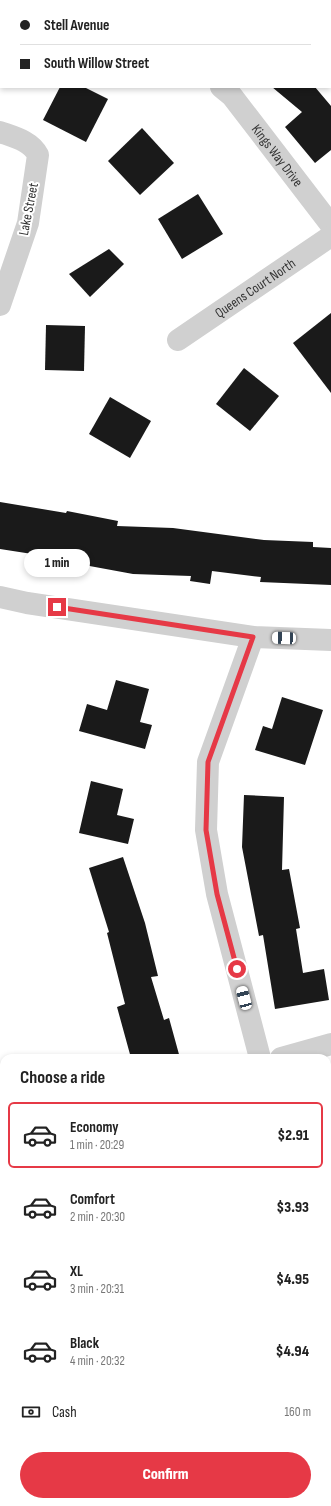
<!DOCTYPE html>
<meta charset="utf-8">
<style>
body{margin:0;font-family:"Sofia Sans Condensed",sans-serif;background:#f6f6f6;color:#222;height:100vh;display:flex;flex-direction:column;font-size:15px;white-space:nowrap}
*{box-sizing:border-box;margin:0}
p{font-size:13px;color:#767676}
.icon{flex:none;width:22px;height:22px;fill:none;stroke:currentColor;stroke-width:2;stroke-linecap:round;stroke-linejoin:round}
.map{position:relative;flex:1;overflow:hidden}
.panel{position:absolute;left:0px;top:1054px;width:331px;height:452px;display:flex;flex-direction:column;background:#fff;border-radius:12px 12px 0 0;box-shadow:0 2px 6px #0003}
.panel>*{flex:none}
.hud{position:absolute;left:0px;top:0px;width:331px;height:88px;box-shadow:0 2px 6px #0003;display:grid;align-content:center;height:88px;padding:0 20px;background:#fff}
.end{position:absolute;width:18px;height:18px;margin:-9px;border:5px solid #e63946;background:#fff;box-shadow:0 0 0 2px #fff}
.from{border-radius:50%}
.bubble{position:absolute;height:28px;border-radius:14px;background:#fff;box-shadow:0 2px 6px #0003;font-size:13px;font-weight:800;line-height:28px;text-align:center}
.car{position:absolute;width:12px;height:24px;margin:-12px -6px;border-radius:5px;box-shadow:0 0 3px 1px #0007;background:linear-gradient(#fff 24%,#345 0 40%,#fff 0 76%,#345 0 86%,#fff 0)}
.hud b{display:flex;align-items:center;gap:14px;height:38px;font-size:15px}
.hud b+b{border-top:1px solid #e0e0e0}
.hud i{width:10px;height:10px;background:#222}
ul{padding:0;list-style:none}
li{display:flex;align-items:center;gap:12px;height:66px;margin:0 8px 6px;padding:0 12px;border:2px solid transparent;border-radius:6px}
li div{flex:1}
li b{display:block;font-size:15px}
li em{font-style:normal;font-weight:800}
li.selected{border-color:#e63946}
li>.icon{width:36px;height:36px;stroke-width:1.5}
h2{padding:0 20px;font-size:18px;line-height:48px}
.pay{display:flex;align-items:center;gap:10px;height:44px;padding:0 20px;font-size:15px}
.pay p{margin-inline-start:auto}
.button{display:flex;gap:8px;margin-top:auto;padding:8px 20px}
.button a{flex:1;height:46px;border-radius:24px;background:#e63946;color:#fff;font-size:16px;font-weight:800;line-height:46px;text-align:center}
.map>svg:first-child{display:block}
.building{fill:#1a1a1a}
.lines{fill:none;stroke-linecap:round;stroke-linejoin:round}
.minor{stroke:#d0d0d0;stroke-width:22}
.route{stroke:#e63946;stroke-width:5}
.labels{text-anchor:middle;stroke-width:4;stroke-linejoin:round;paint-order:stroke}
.street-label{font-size:14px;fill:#333;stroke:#fff}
</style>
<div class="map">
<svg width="331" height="1506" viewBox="0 0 331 1506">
<rect width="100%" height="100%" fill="#fff"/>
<g class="building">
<path d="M 60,87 L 84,87 L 108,99 L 86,142 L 43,120 Z"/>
<path d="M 272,87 L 315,87 L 331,106 L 331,150 L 315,163 L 285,127 L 302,112 Z"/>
<path d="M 142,128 L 174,163 L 140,195 L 108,161 Z"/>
<path d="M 198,194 L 223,234 L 182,259 L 158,219 Z"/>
<path d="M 109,249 L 124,264 L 90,297 L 69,274 Z"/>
<path d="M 331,313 L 331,393 L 293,343 Z"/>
<path d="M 46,325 L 85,326 L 84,371 L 45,370 Z"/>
<path d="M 244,368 L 279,396 L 250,431 L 216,404 Z"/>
<path d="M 110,397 L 151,421 L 130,458 L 89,434 Z"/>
<path d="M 0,502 L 66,513 L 67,511 L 118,521 L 117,526 L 173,528 L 264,540 L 313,542 L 313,547 L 331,548 L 331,585 L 260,582 L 261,577 L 212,571 L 210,584 L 190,581 L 191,576 L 133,574 L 57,560 L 58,558 L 0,549 Z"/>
<path d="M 116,680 L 149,689 L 140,722 L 152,725 L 145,749 L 79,731 L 87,704 L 107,710 Z"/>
<path d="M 282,697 L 323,710 L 305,765 L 255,750 L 263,726 L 272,729 Z"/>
<path d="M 91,781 L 123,789 L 117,815 L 134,819 L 128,844 L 79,833 Z"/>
<path d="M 244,795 L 284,797 L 282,870 L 289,869 L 300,928 L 296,929 L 303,973 L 324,969 L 329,1000 L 275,1009 L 263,935 L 259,936 L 242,847 Z"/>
<path d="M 123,857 L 145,923 L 158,976 L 151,977 L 164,1020 L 169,1018 L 180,1058 L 131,1058 L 117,1007 L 125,1004 L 107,933 L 109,932 L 89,868 Z"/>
</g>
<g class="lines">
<g class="minor">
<path d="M 89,0 L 92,1"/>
<path d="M 267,1 L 267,0"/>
<path id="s1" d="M 221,87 L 232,96 L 331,225"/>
<path d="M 0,132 C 14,137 31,141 38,155 L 28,223 L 0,305"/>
<path id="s2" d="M 178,340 L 331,236"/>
<path d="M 0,597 L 27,603 L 253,637 L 331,640"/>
<path d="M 253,637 L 208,762 L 206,830 L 217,894 L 260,1058"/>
<path d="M 281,1058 L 331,1044"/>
<path d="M 327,1295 L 331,1309"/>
<path d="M 0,1364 L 4,1378"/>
<path d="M 327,1426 L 331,1425"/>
<path d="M 45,1506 L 59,1502"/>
</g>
</g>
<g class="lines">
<path class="route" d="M 57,607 L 253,637 L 208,762 L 206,830 L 217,894 L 237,969"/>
</g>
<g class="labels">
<g class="street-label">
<text dy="5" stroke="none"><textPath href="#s1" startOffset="89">Kings Way Drive</textPath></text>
<text transform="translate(28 209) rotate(-79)" y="5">Lake Street</text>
<text dy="5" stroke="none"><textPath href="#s2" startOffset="93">Queens Court North</textPath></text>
</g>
</g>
</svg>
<i class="end from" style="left:237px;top:969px"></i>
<i class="end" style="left:57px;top:607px"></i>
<div class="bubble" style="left:24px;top:549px;width:66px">1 min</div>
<i class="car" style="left:284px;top:638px;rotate:272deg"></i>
<i class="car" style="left:244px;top:998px;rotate:345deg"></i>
<div class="hud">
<b><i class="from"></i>Stell Avenue</b>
<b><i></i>South Willow Street</b>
</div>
<section class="panel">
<h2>Choose a ride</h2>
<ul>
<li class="selected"><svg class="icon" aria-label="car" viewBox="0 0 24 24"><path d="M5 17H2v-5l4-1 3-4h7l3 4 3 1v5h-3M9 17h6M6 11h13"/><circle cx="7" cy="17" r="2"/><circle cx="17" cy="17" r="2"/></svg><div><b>Economy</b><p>1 min · 20:29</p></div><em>$2.91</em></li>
<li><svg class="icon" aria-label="car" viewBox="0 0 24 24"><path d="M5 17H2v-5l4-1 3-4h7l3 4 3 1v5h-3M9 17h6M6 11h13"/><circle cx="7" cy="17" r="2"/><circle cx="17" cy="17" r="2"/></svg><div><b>Comfort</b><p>2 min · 20:30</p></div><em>$3.93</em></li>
<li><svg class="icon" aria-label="car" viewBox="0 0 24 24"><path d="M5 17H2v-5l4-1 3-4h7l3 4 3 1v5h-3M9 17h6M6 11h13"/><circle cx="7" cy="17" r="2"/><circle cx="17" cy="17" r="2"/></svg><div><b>XL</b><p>3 min · 20:31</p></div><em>$4.95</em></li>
<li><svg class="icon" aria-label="car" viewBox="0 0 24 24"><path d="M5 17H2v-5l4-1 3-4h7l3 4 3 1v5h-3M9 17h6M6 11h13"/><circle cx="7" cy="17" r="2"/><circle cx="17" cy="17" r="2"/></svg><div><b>Black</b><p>4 min · 20:32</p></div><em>$4.94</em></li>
</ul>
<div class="pay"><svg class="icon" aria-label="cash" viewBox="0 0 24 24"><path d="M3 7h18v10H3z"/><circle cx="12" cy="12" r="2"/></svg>Cash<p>160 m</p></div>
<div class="button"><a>Confirm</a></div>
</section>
</div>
